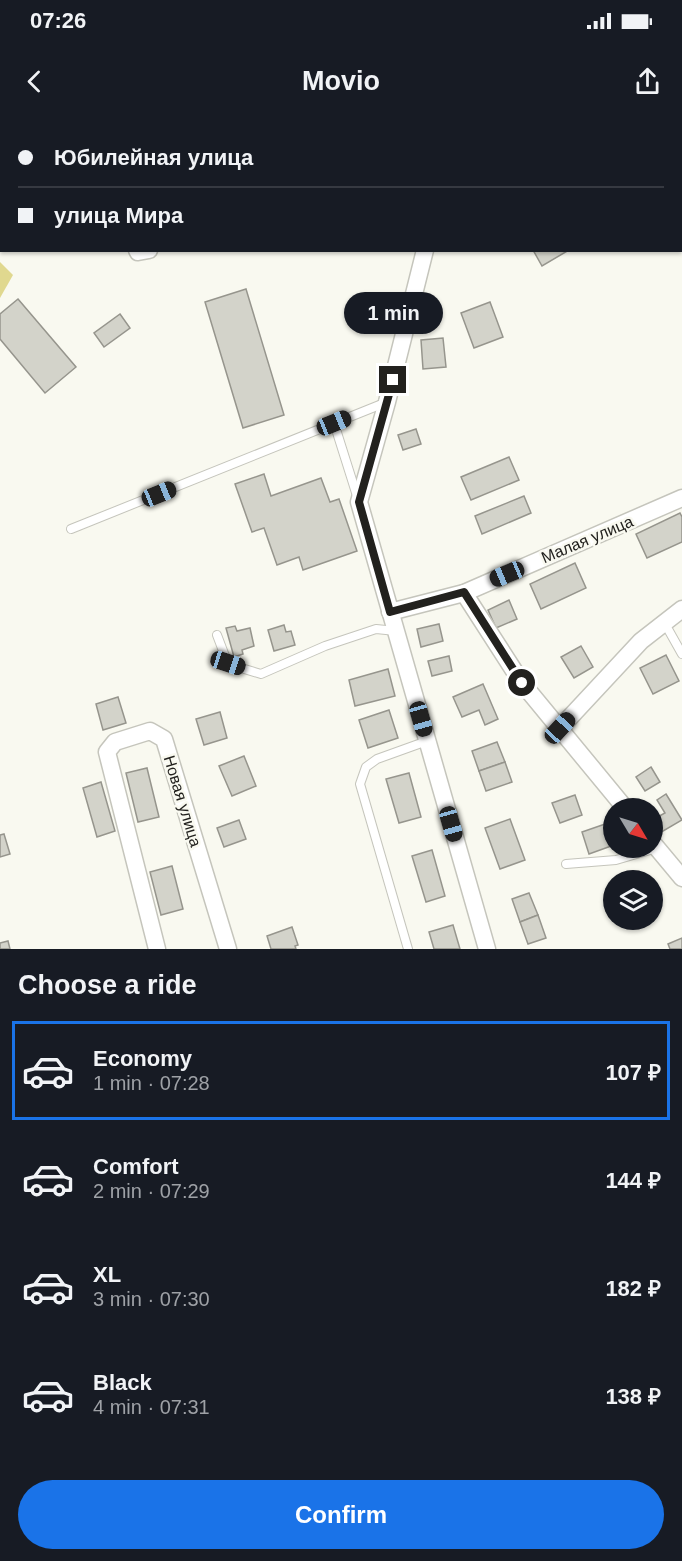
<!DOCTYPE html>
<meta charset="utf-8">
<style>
body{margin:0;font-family:Arial,sans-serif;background:#20242c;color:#f1f3f6;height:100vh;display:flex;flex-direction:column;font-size:22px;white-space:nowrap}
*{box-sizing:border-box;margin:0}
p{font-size:20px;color:#9ea1a6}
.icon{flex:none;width:33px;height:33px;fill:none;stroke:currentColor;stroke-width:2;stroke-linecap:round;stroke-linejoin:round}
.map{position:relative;height:829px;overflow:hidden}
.drawer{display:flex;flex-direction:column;background:#171b24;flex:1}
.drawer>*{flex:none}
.banner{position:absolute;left:0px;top:0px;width:682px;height:132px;box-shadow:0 2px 4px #0004;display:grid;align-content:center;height:132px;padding:0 18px;background:#171b24}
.needle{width:39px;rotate:128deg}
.tools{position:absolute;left:603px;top:678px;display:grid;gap:12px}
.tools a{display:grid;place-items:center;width:60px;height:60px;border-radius:50%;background:#171b24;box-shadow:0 2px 4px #0004;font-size:30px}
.end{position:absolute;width:27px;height:27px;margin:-14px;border:8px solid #22211e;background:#fff;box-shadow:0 0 0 3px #fff}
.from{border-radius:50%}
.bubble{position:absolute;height:42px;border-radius:21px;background:#171b24;box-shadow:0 2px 4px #0004;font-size:20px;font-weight:700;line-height:42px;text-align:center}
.car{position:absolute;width:18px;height:36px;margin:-18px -9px;border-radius:8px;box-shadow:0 0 4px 2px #0007;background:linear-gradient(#222 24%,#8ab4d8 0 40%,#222 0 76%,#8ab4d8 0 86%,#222 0)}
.banner b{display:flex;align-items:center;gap:21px;height:57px;font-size:22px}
.banner b+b{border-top:2px solid #363941}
.banner i{width:15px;height:15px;background:#f1f3f6}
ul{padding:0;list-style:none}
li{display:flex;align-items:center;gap:18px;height:99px;margin:0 12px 9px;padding:0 6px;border:3px solid transparent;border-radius:0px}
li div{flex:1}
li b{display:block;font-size:22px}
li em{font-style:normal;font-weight:700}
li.selected{border-color:#1a73e8}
li>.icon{width:54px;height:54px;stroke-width:1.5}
h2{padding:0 18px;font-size:27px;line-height:72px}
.cta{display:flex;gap:12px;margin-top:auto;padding:12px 18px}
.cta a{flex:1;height:69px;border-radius:36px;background:#1a73e8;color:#fff;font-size:24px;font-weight:700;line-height:69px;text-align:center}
.status{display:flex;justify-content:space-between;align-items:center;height:42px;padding:0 30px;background:#171b24;direction:ltr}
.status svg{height:16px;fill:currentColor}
header{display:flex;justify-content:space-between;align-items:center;height:78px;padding:0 18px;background:#171b24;font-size:27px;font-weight:700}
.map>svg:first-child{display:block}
.green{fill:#e0d88f}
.building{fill:#d3d3ca;stroke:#96958d;stroke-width:1.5}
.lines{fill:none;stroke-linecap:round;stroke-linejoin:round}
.lane-casing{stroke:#c5c5bc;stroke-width:10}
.street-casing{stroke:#c5c5bc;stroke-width:19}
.lane{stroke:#fff;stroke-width:8}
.street{stroke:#fff;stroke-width:16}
.route{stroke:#22211e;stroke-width:8}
.labels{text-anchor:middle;stroke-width:5;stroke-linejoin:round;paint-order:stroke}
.street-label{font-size:16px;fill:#22211e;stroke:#f9f9f0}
</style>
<div class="status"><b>07:26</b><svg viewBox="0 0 49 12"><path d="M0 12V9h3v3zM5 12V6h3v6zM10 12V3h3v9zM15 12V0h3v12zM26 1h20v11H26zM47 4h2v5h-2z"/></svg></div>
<header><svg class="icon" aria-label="back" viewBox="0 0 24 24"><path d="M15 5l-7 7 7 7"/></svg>Movio<svg class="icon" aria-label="share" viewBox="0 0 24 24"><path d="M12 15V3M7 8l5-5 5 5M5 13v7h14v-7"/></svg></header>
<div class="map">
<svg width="682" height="829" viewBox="0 0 682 829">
<rect width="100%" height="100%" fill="#f9f9f0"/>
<path class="green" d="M 0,142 L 13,155 L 0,178 Z"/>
<g class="building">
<path d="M 533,130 L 569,130 L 542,146 Z"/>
<path d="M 246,169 L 284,295 L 243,308 L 205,182 Z"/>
<path d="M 18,179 L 76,247 L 45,273 L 0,219 L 0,194 Z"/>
<path d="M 490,182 L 503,217 L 474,228 L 461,193 Z"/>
<path d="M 120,194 L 130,208 L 104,227 L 94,213 Z"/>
<path d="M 443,218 L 446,247 L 423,249 L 421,220 Z"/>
<path d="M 416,309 L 421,324 L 403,330 L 398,315 Z"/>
<path d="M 509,337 L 519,360 L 471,380 L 461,357 Z"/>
<path d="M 264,354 L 271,376 L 321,358 L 330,382 L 339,379 L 357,431 L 303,450 L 299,437 L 277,445 L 264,408 L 252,412 L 235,364 Z"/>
<path d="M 524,376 L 531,393 L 482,414 L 475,396 Z"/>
<path d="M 680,393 L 682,397 L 682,422 L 647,438 L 636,414 Z"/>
<path d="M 575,443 L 586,468 L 541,489 L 530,464 Z"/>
<path d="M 509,480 L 517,499 L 496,508 L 488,490 Z"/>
<path d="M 439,504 L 443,521 L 421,527 L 417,509 Z"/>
<path d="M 284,505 L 286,512 L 291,511 L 295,525 L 274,531 L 268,510 Z"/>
<path d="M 235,506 L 237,511 L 250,508 L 254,526 L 242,530 L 243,534 L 234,537 L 226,508 Z"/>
<path d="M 581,526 L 593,547 L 574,558 L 561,537 Z"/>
<path d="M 666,535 L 679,561 L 653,574 L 640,548 Z"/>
<path d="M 449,536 L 452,551 L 432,556 L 428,541 Z"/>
<path d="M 388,549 L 395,576 L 355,586 L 349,560 Z"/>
<path d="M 483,564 L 498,599 L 485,605 L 479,590 L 462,597 L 453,577 Z"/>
<path d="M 118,577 L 126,603 L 103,610 L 96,584 Z"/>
<path d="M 389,590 L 398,618 L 368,628 L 359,600 Z"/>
<path d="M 220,592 L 227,618 L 204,625 L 196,599 Z"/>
<path d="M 497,622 L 505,642 L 479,651 L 472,631 Z"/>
<path d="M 244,636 L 256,666 L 232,676 L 219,646 Z"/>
<path d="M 505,642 L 512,662 L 486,671 L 479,651 Z"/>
<path d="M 651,647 L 660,662 L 645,671 L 636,657 Z"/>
<path d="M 147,648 L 159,697 L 138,702 L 126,653 Z"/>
<path d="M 409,653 L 421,697 L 399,703 L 386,659 Z"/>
<path d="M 101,662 L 115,711 L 97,717 L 83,668 Z"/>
<path d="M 666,674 L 682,700 L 658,714 L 652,706 L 652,700 L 665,693 L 657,680 Z"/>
<path d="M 575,675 L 582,695 L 560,703 L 552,683 Z"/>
<path d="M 510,699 L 525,740 L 500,749 L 485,708 Z"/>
<path d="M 239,700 L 246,719 L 224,727 L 217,708 Z"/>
<path d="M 608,703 L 614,725 L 589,734 L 582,712 Z"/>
<path d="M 4,714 L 10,734 L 0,737 L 0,715 Z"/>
<path d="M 432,730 L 445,776 L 426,782 L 412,736 Z"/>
<path d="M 172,746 L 183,789 L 161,795 L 150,752 Z"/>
<path d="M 529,773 L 538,795 L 520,802 L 512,779 Z"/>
<path d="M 538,795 L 546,818 L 528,824 L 520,802 Z"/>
<path d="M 626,800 L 648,800 L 628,807 Z"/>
<path d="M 453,805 L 460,829 L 434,829 L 429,812 Z"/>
<path d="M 292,807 L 298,825 L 295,826 L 296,829 L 271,829 L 267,816 Z"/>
<path d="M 682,818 L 682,829 L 670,829 L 668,824 Z"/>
<path d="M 8,821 L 10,829 L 0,829 L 0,823 Z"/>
</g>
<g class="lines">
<g class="lane-casing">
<g id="lane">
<path d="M 334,303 L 358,379"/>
<path d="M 71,409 L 387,282"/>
<path d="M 664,502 L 682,534"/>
<path d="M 217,515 L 228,544 L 261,554 L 325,526 L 376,509 L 396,511"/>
<path d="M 566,744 L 616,740 L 657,728"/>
<path d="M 408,829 L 360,664 L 366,647 L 377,639 L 427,621"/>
</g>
</g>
<g class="street-casing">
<g id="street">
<path d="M 30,0 L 33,2"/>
<path d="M 312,0 L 313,2"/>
<path d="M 534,2 L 537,0"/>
<path d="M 137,130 L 138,132 L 149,130"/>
<path d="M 425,130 L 387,282 L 359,382 L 487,829"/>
<path d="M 464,473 L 522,563 L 625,688"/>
<path d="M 390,492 L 464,473 L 682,378"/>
<path d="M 560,608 L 641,521 L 682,489"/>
<path d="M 652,722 L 682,758"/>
<path d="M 157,829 L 107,632 L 115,622 L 150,611 L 164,619 L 228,829"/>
</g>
</g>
<use href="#lane" class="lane"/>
<use href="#street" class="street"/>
</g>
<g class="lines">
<path class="route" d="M 393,260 L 359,382 L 390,492 L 464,472 L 522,563"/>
</g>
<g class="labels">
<g class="street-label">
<text transform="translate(587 419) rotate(-23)" y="6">Малая улица</text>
<text transform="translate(183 681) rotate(73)" y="6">Новая улица</text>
</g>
</g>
</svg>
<div class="tools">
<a><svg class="needle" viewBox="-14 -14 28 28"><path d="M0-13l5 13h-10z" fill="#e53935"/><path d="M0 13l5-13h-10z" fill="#9ea1a6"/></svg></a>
<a><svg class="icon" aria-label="layers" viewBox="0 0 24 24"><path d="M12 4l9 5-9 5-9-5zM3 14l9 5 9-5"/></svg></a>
</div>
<i class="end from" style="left:522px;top:563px"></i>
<i class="end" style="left:393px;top:260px"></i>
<div class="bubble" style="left:344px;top:172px;width:99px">1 min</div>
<i class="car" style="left:334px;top:303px;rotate:68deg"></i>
<i class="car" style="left:159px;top:374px;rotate:68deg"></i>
<i class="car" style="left:507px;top:454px;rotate:247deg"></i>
<i class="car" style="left:228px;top:543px;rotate:108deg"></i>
<i class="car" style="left:421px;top:599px;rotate:164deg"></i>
<i class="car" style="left:560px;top:608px;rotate:43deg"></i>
<i class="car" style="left:451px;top:704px;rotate:164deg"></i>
<div class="banner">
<b><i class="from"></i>Юбилейная улица</b>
<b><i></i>улица Мира</b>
</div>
</div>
<section class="drawer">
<h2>Choose a ride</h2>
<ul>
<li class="selected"><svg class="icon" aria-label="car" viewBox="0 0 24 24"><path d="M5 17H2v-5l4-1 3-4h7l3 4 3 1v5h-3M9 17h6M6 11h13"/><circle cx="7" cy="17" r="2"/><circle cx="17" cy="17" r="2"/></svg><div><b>Economy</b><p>1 min · 07:28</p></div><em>107 ₽</em></li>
<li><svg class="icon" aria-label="car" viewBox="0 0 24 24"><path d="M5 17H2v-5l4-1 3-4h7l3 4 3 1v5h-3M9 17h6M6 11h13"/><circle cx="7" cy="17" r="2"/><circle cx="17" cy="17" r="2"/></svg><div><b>Comfort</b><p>2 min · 07:29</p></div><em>144 ₽</em></li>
<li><svg class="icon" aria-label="car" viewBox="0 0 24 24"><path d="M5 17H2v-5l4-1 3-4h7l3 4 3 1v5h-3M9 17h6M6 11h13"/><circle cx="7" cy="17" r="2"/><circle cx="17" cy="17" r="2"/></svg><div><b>XL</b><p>3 min · 07:30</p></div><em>182 ₽</em></li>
<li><svg class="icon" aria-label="car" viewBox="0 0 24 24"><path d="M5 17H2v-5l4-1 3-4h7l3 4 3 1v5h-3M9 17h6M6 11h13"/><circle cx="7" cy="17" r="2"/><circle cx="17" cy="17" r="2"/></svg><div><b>Black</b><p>4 min · 07:31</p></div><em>138 ₽</em></li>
</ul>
<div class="cta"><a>Confirm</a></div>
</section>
